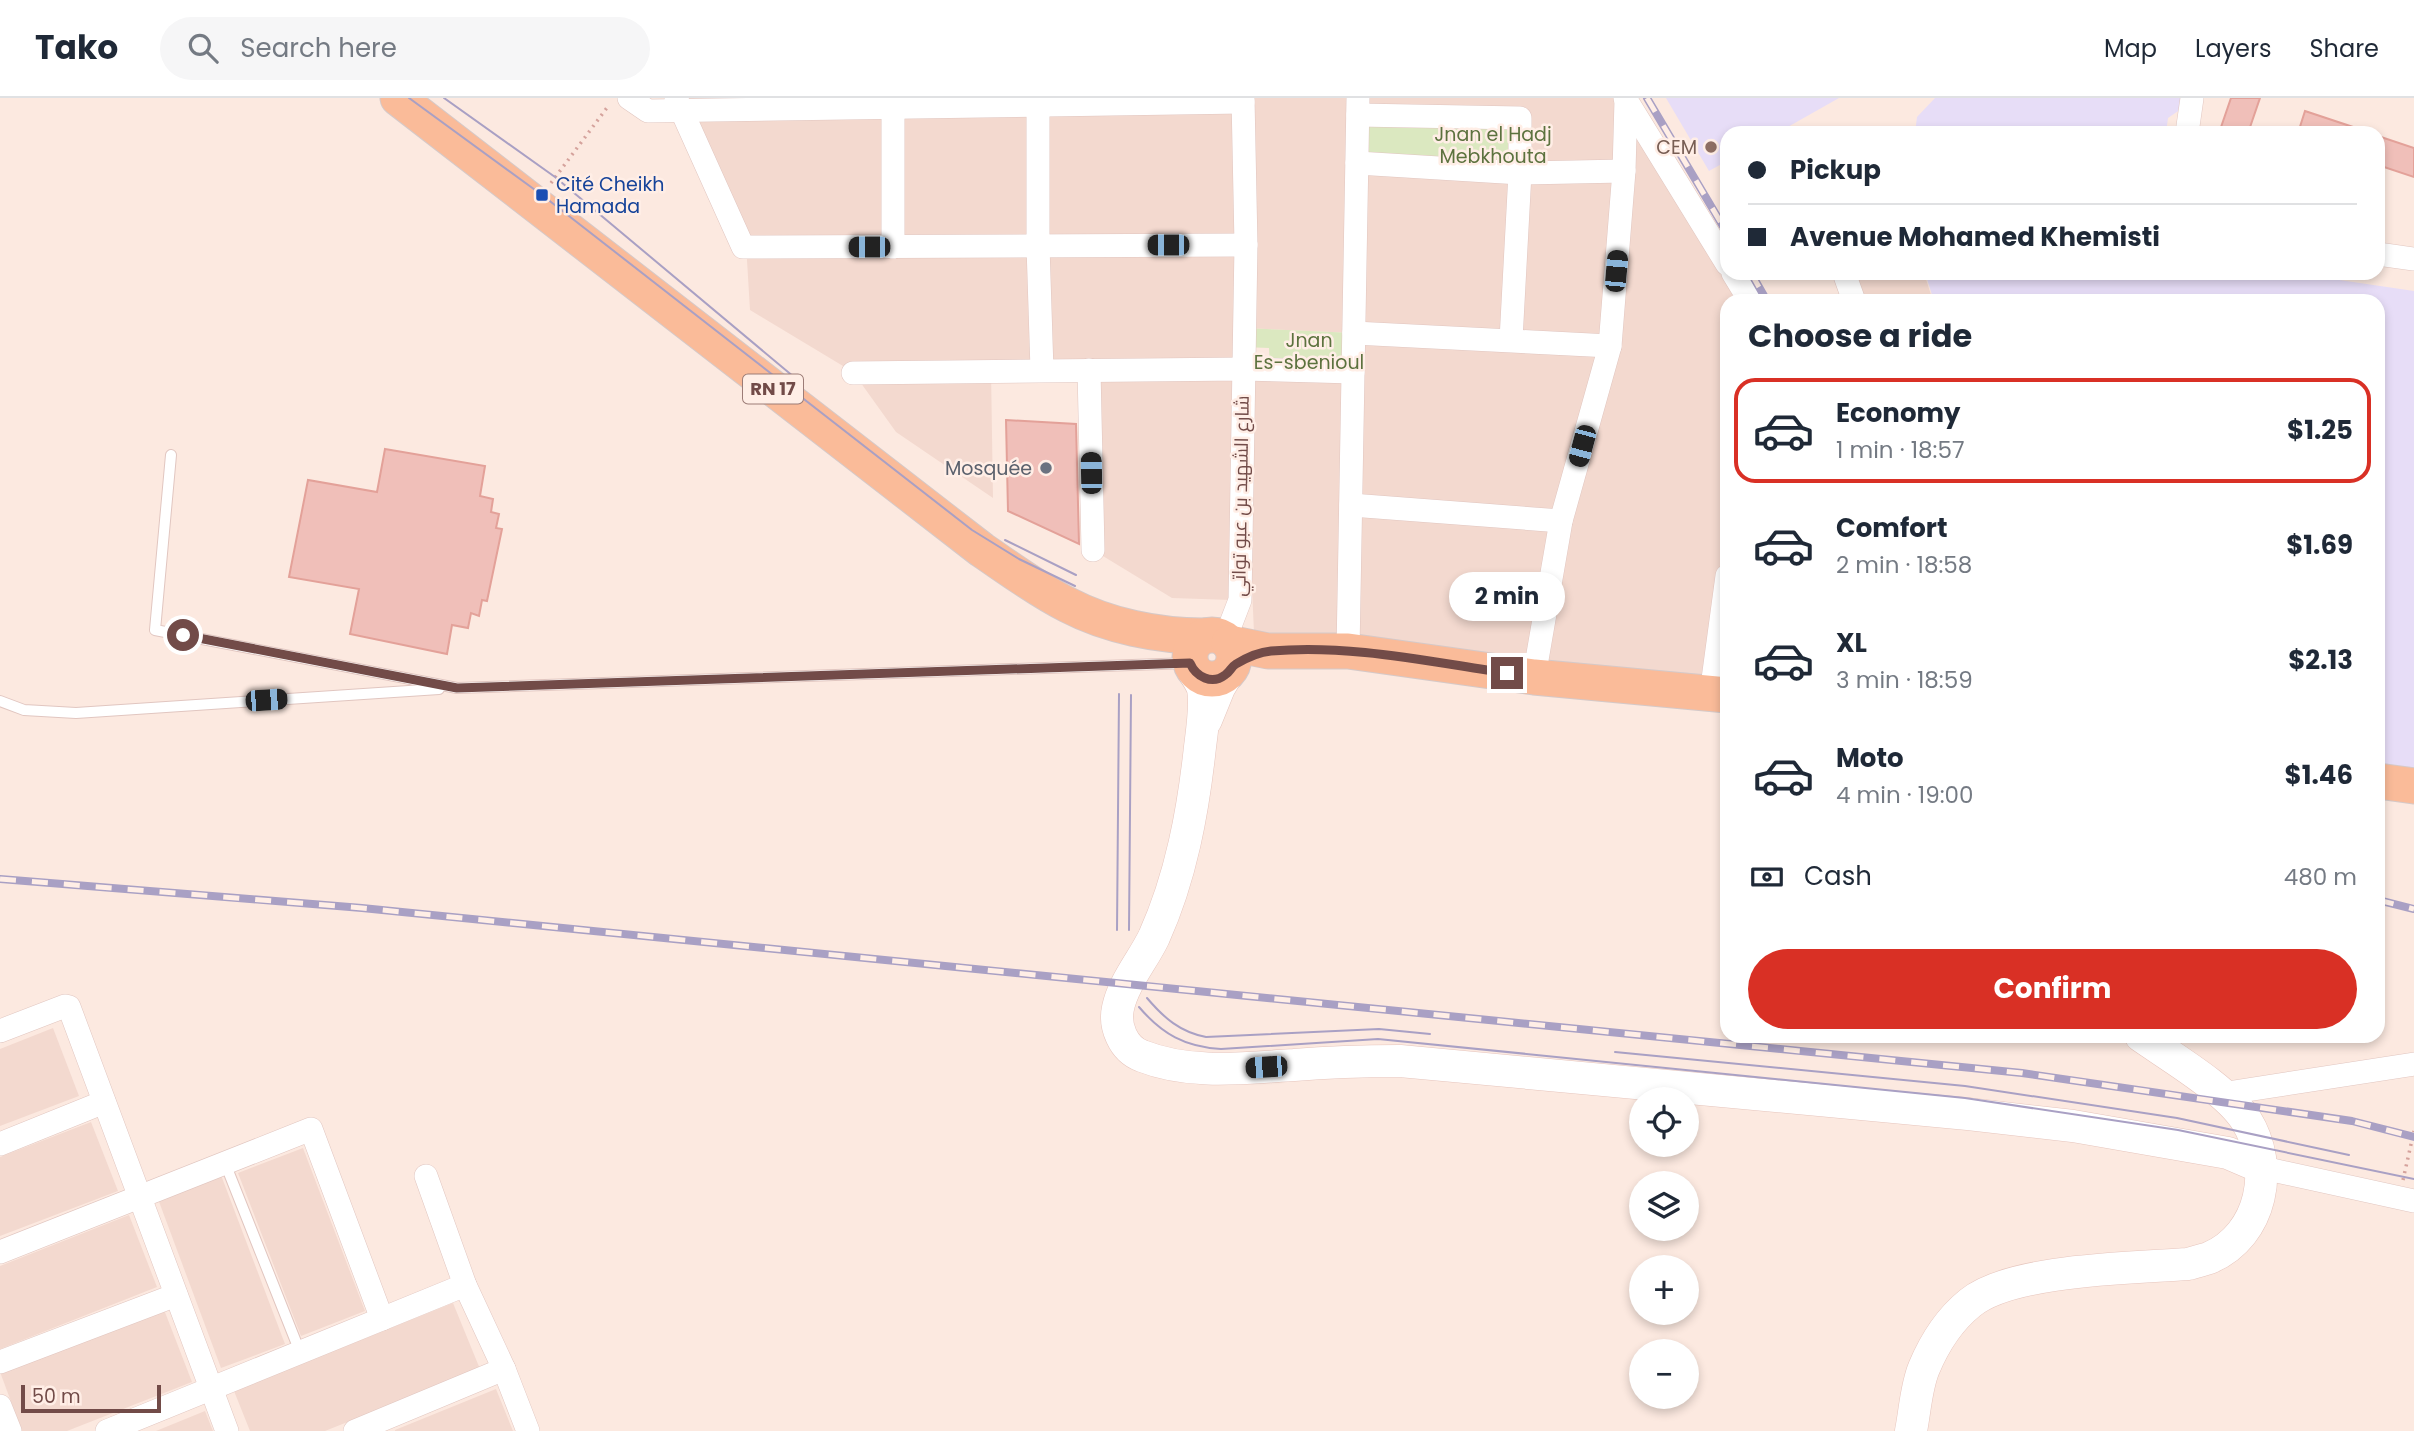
<!DOCTYPE html>
<meta charset="utf-8">
<style>
body{margin:0;font-family:Poppins,Cairo,sans-serif;background:#f6f6f7;color:#1f2937;height:100vh;display:flex;flex-direction:column;font-size:26px;white-space:nowrap}
*{box-sizing:border-box;margin:0}
p{font-size:23px;color:#747a83}
.icon{flex:none;width:38px;height:38px;fill:none;stroke:currentColor;stroke-width:2;stroke-linecap:round;stroke-linejoin:round}
.map{position:relative;flex:1;overflow:hidden}
.panel{position:absolute;left:1720px;top:196px;width:665px;height:749px;display:flex;flex-direction:column;background:#fff;border-radius:21px;box-shadow:0 4px 10px #0003}
.panel>*{flex:none}
.hud{position:absolute;left:1720px;top:28px;width:665px;height:154px;border-radius:21px;box-shadow:0 4px 10px #0003;display:grid;align-content:center;height:154px;padding:0 28px;background:#fff}
.buttons{position:absolute;left:1629px;top:989px;display:grid;gap:14px}
.buttons a{display:grid;place-items:center;width:70px;height:70px;border-radius:50%;background:#fff;box-shadow:0 4px 10px #0003;font-size:35px}
.scale{position:absolute;left:21px;bottom:18px;width:140px;box-sizing:border-box;padding-left:7px;border:4px solid #724b48;border-top:0;font-size:19px;line-height:24px;white-space:nowrap;color:#724b48;-webkit-text-stroke:5px #ffeee6;paint-order:stroke}
.end{position:absolute;width:32px;height:32px;margin:-16px;border:9px solid #724b48;background:#fff;box-shadow:0 0 0 4px #fff}
.from{border-radius:50%}
.bubble{position:absolute;height:49px;border-radius:24px;background:#fff;box-shadow:0 4px 10px #0003;font-size:23px;font-weight:700;line-height:49px;text-align:center}
.car{position:absolute;width:21px;height:42px;margin:-21px -10px;border-radius:9px;box-shadow:0 0 5px 2px #0007;background:linear-gradient(#222 24%,#8ab4d8 0 40%,#222 0 76%,#8ab4d8 0 86%,#222 0)}
.hud b{display:flex;align-items:center;gap:24px;height:66px;font-size:26px}
.hud b+b{border-top:2px solid #e0e1e3}
.hud i{width:18px;height:18px;background:#1f2937}
ul{padding:0;list-style:none}
li{display:flex;align-items:center;gap:21px;height:105px;margin:0 14px 10px;padding:0 14px;border:4px solid transparent;border-radius:21px}
li div{flex:1}
li b{display:block;font-size:26px}
li em{font-style:normal;font-weight:700}
li.current{border-color:#d93025}
li>.icon{width:63px;height:63px;stroke-width:1.5}
h2{padding:0 28px;font-size:32px;line-height:84px}
.pay{display:flex;align-items:center;gap:18px;height:77px;padding:0 28px;font-size:26px}
.pay p{margin-inline-start:auto}
.primary-button{display:flex;gap:14px;margin-top:auto;padding:14px 28px}
.primary-button a{flex:1;height:80px;border-radius:42px;background:#d93025;color:#fff;font-size:28px;font-weight:700;line-height:80px;text-align:center}
header{display:flex;align-items:center;gap:42px;box-sizing:border-box;height:98px;padding:0 35px;background:#fff;border-bottom:2px solid #e0e1e3}
header strong{font-size:33px}
nav{display:flex;gap:38px;margin-inline-start:auto;font-size:24px}
.search{width:490px;height:63px;background:#f6f6f7;display:flex;align-items:center;gap:18px;box-sizing:border-box;padding:0 24px;border-radius:38px;color:#747a83;font-size:26px}
.map>svg:first-child{display:block}
.residential{fill:#f3d9cf;fill-rule:evenodd}
.education{fill:#e7ddf7}
.green{fill:#dbe8c0}
.building{fill:#f0bfb9;stroke:#e3a199;stroke-width:2}
.lines{fill:none;stroke-linecap:round;stroke-linejoin:round}
.lane-casing{stroke:#e1c6c0;stroke-width:12}
.street-casing{stroke:#e1c6c0;stroke-width:24}
.secondary-casing{stroke:#e6c5bd;stroke-width:33}
.primary-casing{stroke:#d5c9c8;stroke-width:37}
.path{stroke:#d5a29c;stroke-width:3.5;stroke-dasharray:2 5;stroke-linecap:butt}
.lane{stroke:#fff;stroke-width:10}
.street{stroke:#fff;stroke-width:23}
.secondary{stroke:#fff;stroke-width:32}
.primary{stroke:#fabb99;stroke-width:35}
.tram{stroke:#a9a0c4;stroke-width:2}
.rail-casing{stroke:#a9a0c4;stroke-width:8}
.rail{stroke:#ffeee6;stroke-width:5;stroke-dasharray:16;stroke-linecap:butt}
.route{stroke:#724b48;stroke-width:9}
.education-dot{fill:#8d6e63;stroke:#ffeee6;stroke-width:2.5}
.transit-dot{fill:#1a4fb4;stroke:#ffeee6;stroke-width:2.5}
.worship-dot{fill:#6b7280;stroke:#ffeee6;stroke-width:2.5}
.labels{text-anchor:middle;stroke-width:5;stroke-linejoin:round;paint-order:stroke}
.shield{fill:#ffeee6;stroke:#9c7c77;stroke-width:2}
.shield-label{font-size:18px;font-weight:bold;fill:#724b48}
.park-label{font-size:19px;fill:#5c723e;stroke:#ffeee6}
.education-label{font-size:19px;fill:#785e54;stroke:#ffeee6;text-anchor:end}
.transit-label{font-size:19px;fill:#164399;stroke:#ffeee6;text-anchor:start}
.worship-label{font-size:19px;fill:#5b616d;stroke:#ffeee6;text-anchor:end}
.street-label{font-size:19px;fill:#724b48;stroke:#ffeee6}
</style>
<header>
<strong>Tako</strong>
<div class="search"><svg class="icon" aria-label="search" viewBox="0 0 24 24"><circle cx="10" cy="10" r="6"/><path d="M15 15l6 6"/></svg>Search here</div>
<nav><a>Map</a><a>Layers</a><a>Share</a></nav>
</header>
<div class="map">
<svg width="2414" height="1333" viewBox="0 0 2414 1333">
<rect width="100%" height="100%" fill="#fce9e0"/>
<g class="residential">
<path d="M 681,0 L 1625,0 L 1750,203 L 1727,203 L 1727,478 L 1711,596 L 1254,535 L 1243,282 L 1231,502 L 1172,500 L 1093,452 L 1089,272 L 991,273 L 993,400 L 896,334 L 853,274 L 750,212 L 745,129 ZM 1243,230 L 1354,235 L 1243,271 Z"/>
<path d="M 1844,175 L 1924,175 L 1933,203 L 1854,203 Z"/>
<path d="M 53,930 L 79,998 L 0,1028 L 0,951 Z"/>
<path d="M 91,1024 L 118,1093 L 0,1138 L 0,1059 Z"/>
<path d="M 303,1050 L 365,1213 L 301,1238 L 238,1075 Z"/>
<path d="M 221,1077 L 285,1246 L 221,1270 L 158,1101 Z"/>
<path d="M 129,1117 L 157,1189 L 0,1251 L 0,1168 Z"/>
<path d="M 453,1205 L 480,1271 L 325,1333 L 250,1333 L 234,1293 Z"/>
<path d="M 163,1209 L 192,1284 L 67,1333 L 22,1333 L 0,1274 Z"/>
<path d="M 496,1291 L 513,1333 L 395,1333 L 395,1332 Z"/>
<path d="M 205,1313 L 213,1333 L 156,1333 Z"/>
</g>
<g class="education">
<path d="M 1666,0 L 1839,0 L 1777,35 L 1727,35 L 1727,63 L 1709,73 Z"/>
<path d="M 1935,0 L 2185,0 L 2184,9 L 2168,20 L 2166,35 L 1915,35 L 1917,19 Z"/>
<path d="M 1925,175 L 2292,175 L 2414,193 L 2414,670 L 2378,665 L 2378,203 L 1934,203 Z"/>
</g>
<g class="green">
<path d="M 1358,17 L 1520,20 L 1520,75 L 1357,65 Z"/>
<path d="M 1243,230 L 1354,235 L 1353,274 L 1270,272 L 1269,250 L 1243,249 Z"/>
</g>
<g class="building">
<path d="M 2231,0 L 2260,0 L 2248,35 L 2219,35 Z"/>
<path d="M 2305,13 L 2362,32 L 2361,35 L 2298,35 Z"/>
<path d="M 2378,38 L 2414,50 L 2414,79 L 2378,67 Z"/>
<path d="M 1006,322 L 1076,326 L 1079,446 L 1008,413 Z"/>
<path d="M 385,351 L 485,368 L 480,398 L 493,401 L 491,414 L 499,416 L 496,430 L 502,431 L 487,503 L 482,502 L 479,518 L 471,515 L 468,530 L 452,527 L 447,556 L 350,536 L 359,491 L 289,479 L 308,382 L 377,394 Z"/>
</g>
<g class="lines">
<g class="lane-casing">
<g id="lane">
<path d="M 171,357 L 155,532 L 457,590 L 1190,565"/>
<path d="M 0,603 L 24,612 L 76,615 L 439,591"/>
<path d="M 225,1065 L 300,1254"/>
</g>
</g>
<g class="street-casing">
<g id="street">
<path d="M 629,0 L 648,13 L 1243,4"/>
<path d="M 676,0 L 743,149 L 1246,147"/>
<path d="M 1038,0 L 1038,148 L 1042,272"/>
<path d="M 1625,0 L 1727,166"/>
<path d="M 1358,17 L 1520,20 L 1520,75 L 1511,242"/>
<path d="M 2187,35 L 2192,0"/>
<path d="M 1357,65 L 1520,75 L 1624,73"/>
<path d="M 893,149 L 893,9"/>
<path d="M 2378,156 L 2414,161"/>
<path d="M 1733,175 L 1750,203"/>
<path d="M 1844,175 L 1854,203"/>
<path d="M 1354,235 L 1610,248"/>
<path d="M 1089,272 L 1093,452"/>
<path d="M 853,275 L 1243,271 L 1353,274"/>
<path d="M 1351,407 L 1561,423"/>
<path d="M 1225,541 L 1240,502 L 1246,147 L 1243,0"/>
<path d="M 1348,553 L 1358,0"/>
<path d="M 1534,579 L 1561,423 L 1610,248 L 1624,73 L 1626,2"/>
<path d="M 1711,596 L 1727,478"/>
<path d="M 0,933 L 65,908 L 69,909 L 227,1333"/>
<path d="M 2221,996 L 2414,966"/>
<path d="M 0,1046 L 104,1004"/>
<path d="M 2263,1070 L 2414,1103"/>
<path d="M 426,1078 L 465,1187 L 504,1271 L 528,1333"/>
<path d="M 0,1154 L 311,1031 L 382,1221"/>
<path d="M 0,1264 L 176,1197"/>
<path d="M 0,1308 L 10,1333"/>
<path d="M 107,1333 L 465,1187"/>
<path d="M 355,1333 L 504,1271"/>
</g>
</g>
<g class="secondary-casing">
<g id="secondary">
<path d="M 1193,572 C 1196,578 1201,584 1203,591 C 1206,606 1202,633 1200,649 C 1193,714 1181,779 1154,839 C 1143,862 1123,885 1118,910 C 1114,928 1123,951 1142,958 C 1190,977 1244,970 1294,967 C 1330,964 1364,963 1400,963 L 1968,1016 L 2073,1028 L 2228,1055 L 2263,1070"/>
<path d="M 1206,622 L 1219,590 L 1229,573"/>
<path d="M 1911,1333 C 1915,1313 1916,1289 1924,1270 C 1934,1246 1949,1222 1970,1205 C 2011,1171 2134,1170 2188,1166 C 2195,1164 2203,1162 2209,1160 C 2263,1137 2275,1068 2246,1022 C 2227,992 2171,959 2141,938"/>
</g>
</g>
<g class="primary-casing">
<g id="primary">
<path d="M 398,0 L 982,452 C 1010,471 1038,492 1068,507 C 1108,528 1158,538 1203,538"/>
<circle cx="1212" cy="559" r="22"/>
<path d="M 1229,545 L 1268,553 L 1348,553 L 1534,579 L 1727,597"/>
<path d="M 2378,683 L 2414,688"/>
</g>
</g>
<g class="path">
<path d="M 551,85 L 609,7"/>
<path d="M 2403,1082 L 2414,1033"/>
</g>
<use href="#lane" class="lane"/>
<use href="#street" class="street"/>
<use href="#secondary" class="secondary"/>
<use href="#primary" class="primary"/>
<g class="tram">
<path d="M 409,0 L 542,97 L 972,432 L 1019,461 L 1075,488"/>
<path d="M 444,0 L 555,79 L 800,284"/>
<path d="M 1005,442 L 1076,477"/>
<path d="M 1117,832 L 1119,596"/>
<path d="M 1129,832 L 1131,597"/>
<path d="M 1147,900 C 1164,920 1180,934 1206,939 L 1379,931 L 1430,936"/>
<path d="M 1139,909 C 1162,936 1185,949 1221,951 L 1378,941 L 1965,1000 L 2178,1032 L 2414,1081"/>
<path d="M 1615,954 L 1965,988 L 2177,1020 L 2349,1057"/>
</g>
<g class="rail-casing">
<g id="rail">
<path d="M 1647,0 L 1727,135"/>
<path d="M 1751,175 L 1767,203"/>
<path d="M 0,781 L 362,810 L 2022,975 L 2352,1023 L 2414,1039"/>
<path d="M 2378,802 L 2414,811"/>
</g>
</g>
<use href="#rail" class="rail"/>
</g>
<g class="lines">
<path class="route" d="M 183,537 L 457,590 L 1190,565 C 1196,579 1212,587 1225,577 C 1230,574 1231,569 1236,566 C 1246,560 1260,554 1271,553 C 1350,546 1430,564 1507,575"/>
</g>
<circle class="education-dot" cx="1711" cy="49" r="7"/>
<rect class="transit-dot" x="535" y="90" width="14" height="14" rx="3.5"/>
<circle class="worship-dot" cx="1046" cy="370" r="7"/>
<g class="labels">
<rect class="shield" x="743" y="276.5" width="60" height="29" rx="5"/>
<g class="shield-label">
<text x="773" y="297">RN 17</text>
</g>
<g class="park-label">
<text x="1493" y="43">Jnan el Hadj<tspan x="1493" dy="22">Mebkhouta</tspan></text>
<text x="1309" y="249">Jnan<tspan x="1309" dy="22">Es-sbenioul</tspan></text>
</g>
<g class="education-label">
<text x="1697" y="56">CEM</text>
</g>
<g class="transit-label">
<text x="556" y="93">Cité Cheikh<tspan x="556" dy="22">Hamada</tspan></text>
</g>
<g class="worship-label">
<text x="1032" y="377">Mosquée</text>
</g>
<g class="street-label">
<text transform="translate(1240 398) rotate(-89)" y="7">شارع الشهيد بن عبو تواتي</text>
</g>
</g>
</svg>
<div class="buttons">
<a><svg class="icon" aria-label="locate" viewBox="0 0 24 24"><circle cx="12" cy="12" r="6"/><path d="M12 2v4M12 18v4M2 12h4M18 12h4"/></svg></a>
<a><svg class="icon" aria-label="layers" viewBox="0 0 24 24"><path d="M12 4l9 5-9 5-9-5zM3 14l9 5 9-5"/></svg></a>
<a>+</a>
<a>−</a>
</div>
<div class="scale">50 m</div>
<i class="end from" style="left:183px;top:537px"></i>
<i class="end" style="left:1507px;top:575px"></i>
<div class="bubble" style="left:1449px;top:474px;width:116px">2 min</div>
<i class="car" style="left:1168px;top:147px;rotate:270deg"></i>
<i class="car" style="left:869px;top:149px;rotate:270deg"></i>
<i class="car" style="left:1616px;top:173px;rotate:5deg"></i>
<i class="car" style="left:1582px;top:348px;rotate:195deg"></i>
<i class="car" style="left:1091px;top:375px;rotate:359deg"></i>
<i class="car" style="left:266px;top:602px;rotate:86deg"></i>
<i class="car" style="left:1266px;top:969px;rotate:266deg"></i>
<div class="hud">
<b><i class="from"></i>Pickup</b>
<b><i></i>Avenue Mohamed Khemisti</b>
</div>
<section class="panel">
<h2>Choose a ride</h2>
<ul>
<li class="current"><svg class="icon" aria-label="car" viewBox="0 0 24 24"><path d="M5 17H2v-5l4-1 3-4h7l3 4 3 1v5h-3M9 17h6M6 11h13"/><circle cx="7" cy="17" r="2"/><circle cx="17" cy="17" r="2"/></svg><div><b>Economy</b><p>1 min · 18:57</p></div><em>$1.25</em></li>
<li><svg class="icon" aria-label="car" viewBox="0 0 24 24"><path d="M5 17H2v-5l4-1 3-4h7l3 4 3 1v5h-3M9 17h6M6 11h13"/><circle cx="7" cy="17" r="2"/><circle cx="17" cy="17" r="2"/></svg><div><b>Comfort</b><p>2 min · 18:58</p></div><em>$1.69</em></li>
<li><svg class="icon" aria-label="car" viewBox="0 0 24 24"><path d="M5 17H2v-5l4-1 3-4h7l3 4 3 1v5h-3M9 17h6M6 11h13"/><circle cx="7" cy="17" r="2"/><circle cx="17" cy="17" r="2"/></svg><div><b>XL</b><p>3 min · 18:59</p></div><em>$2.13</em></li>
<li><svg class="icon" aria-label="car" viewBox="0 0 24 24"><path d="M5 17H2v-5l4-1 3-4h7l3 4 3 1v5h-3M9 17h6M6 11h13"/><circle cx="7" cy="17" r="2"/><circle cx="17" cy="17" r="2"/></svg><div><b>Moto</b><p>4 min · 19:00</p></div><em>$1.46</em></li>
</ul>
<div class="pay"><svg class="icon" aria-label="cash" viewBox="0 0 24 24"><path d="M3 7h18v10H3z"/><circle cx="12" cy="12" r="2"/></svg>Cash<p>480 m</p></div>
<div class="primary-button"><a>Confirm</a></div>
</section>
</div>
